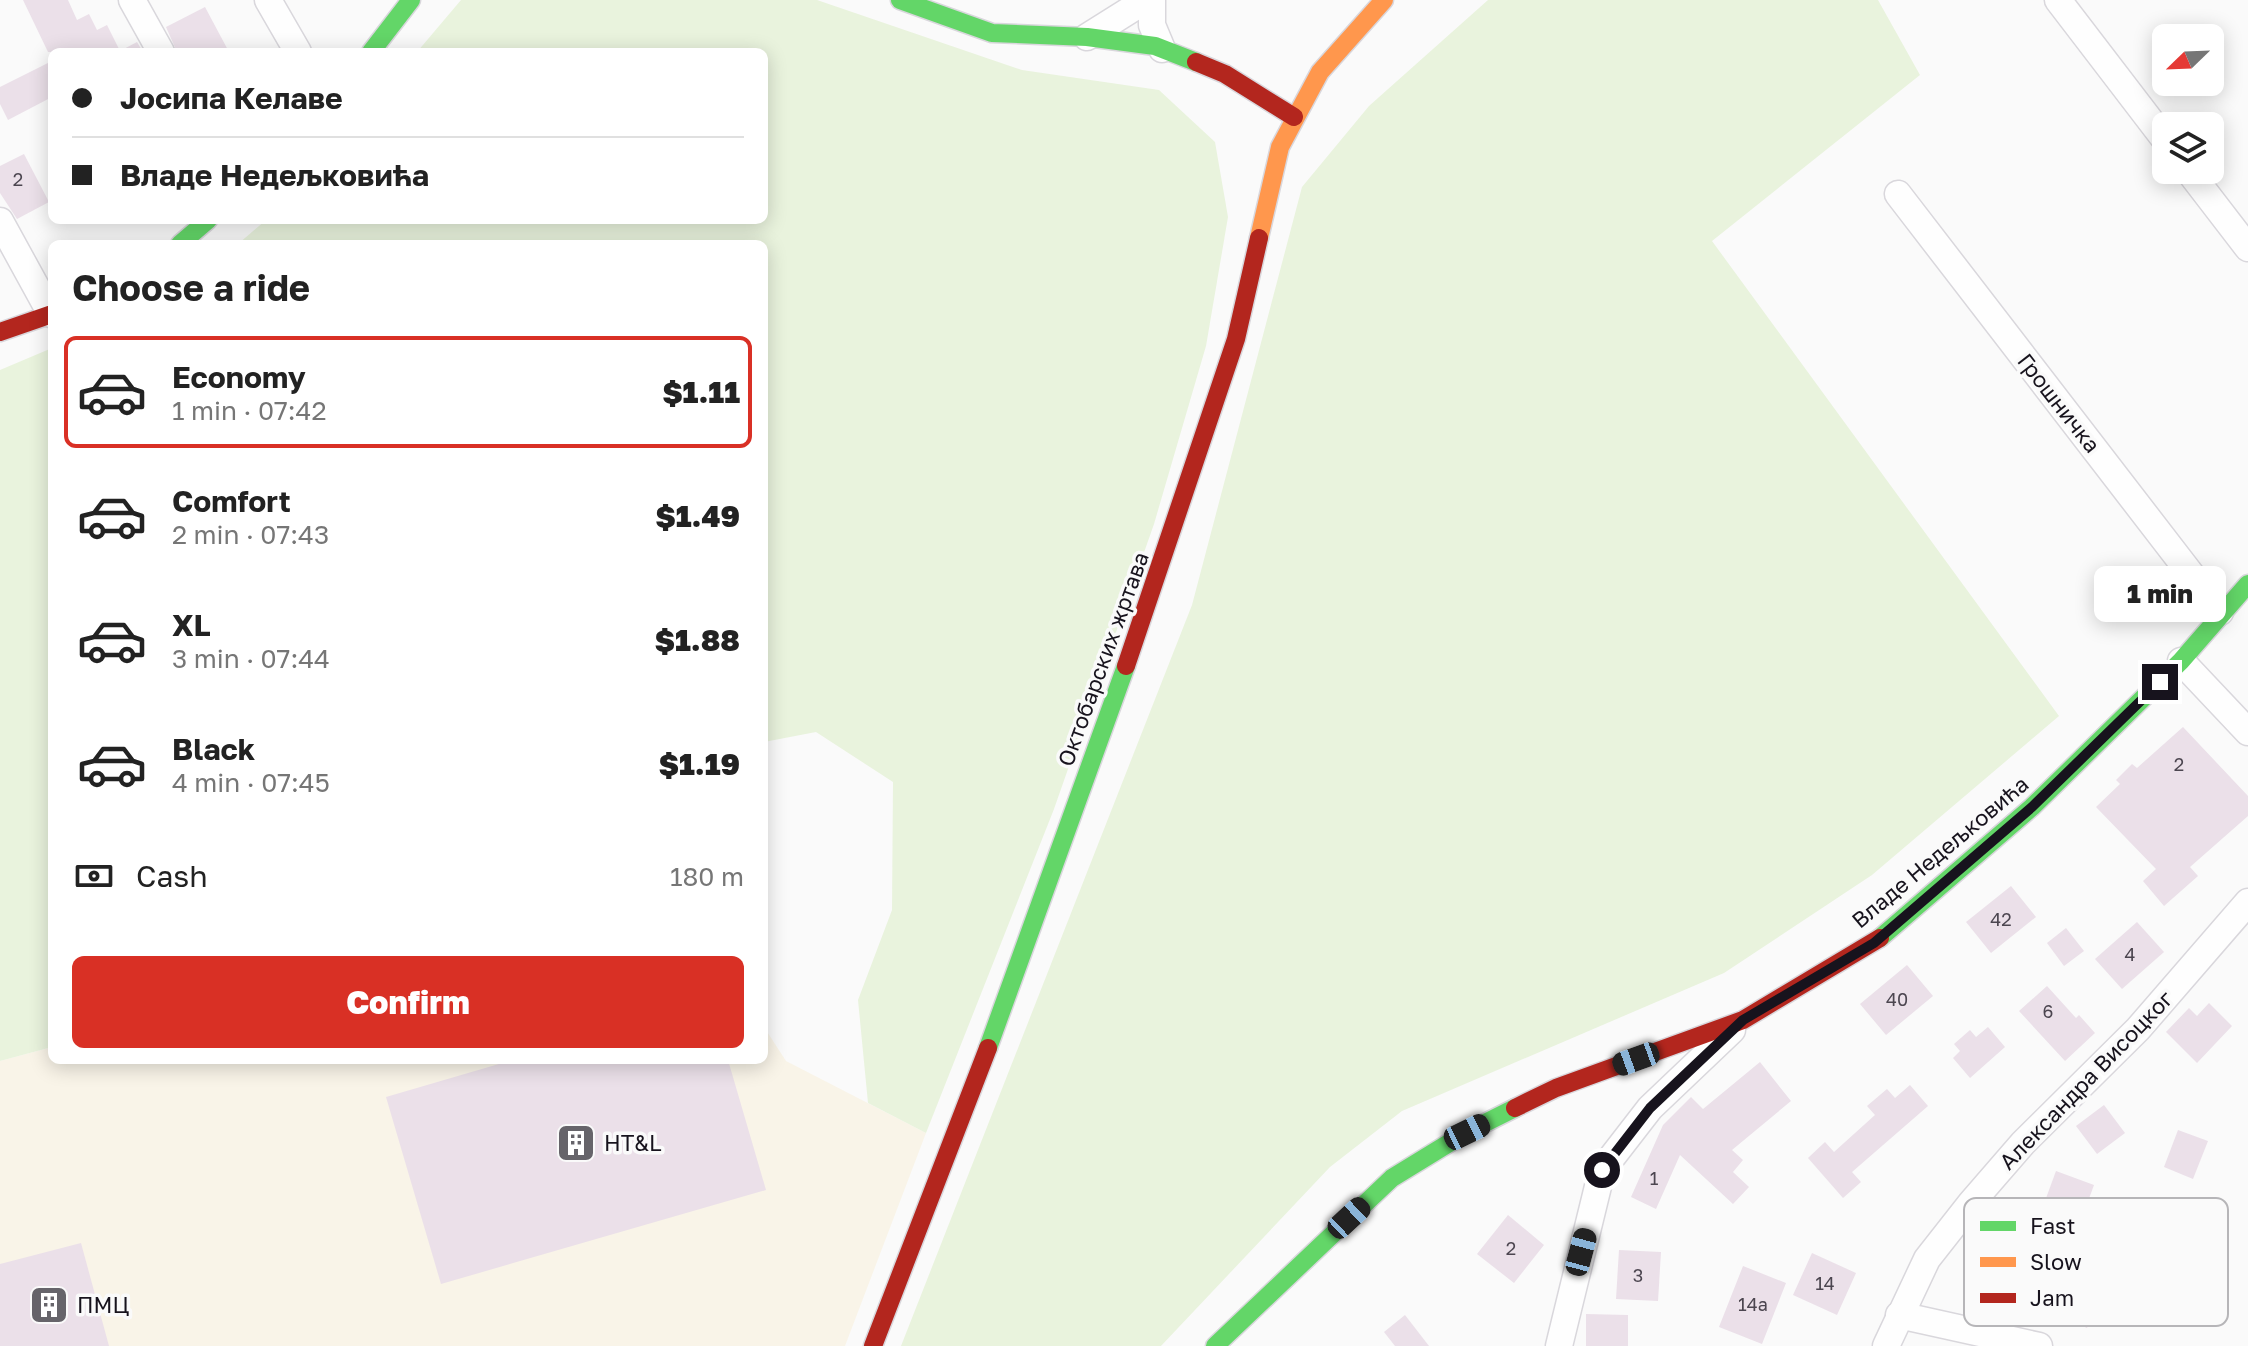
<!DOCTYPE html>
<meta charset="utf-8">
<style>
body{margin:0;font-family:"Golos Text",sans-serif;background:#f2f2f2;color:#222;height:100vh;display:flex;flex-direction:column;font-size:30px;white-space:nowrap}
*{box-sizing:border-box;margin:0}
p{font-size:26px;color:#767676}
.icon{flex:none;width:44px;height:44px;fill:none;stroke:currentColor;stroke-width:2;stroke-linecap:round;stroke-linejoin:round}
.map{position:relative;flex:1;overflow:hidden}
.drawer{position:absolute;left:48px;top:240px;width:720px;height:824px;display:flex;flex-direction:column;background:#fff;border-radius:12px;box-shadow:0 4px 20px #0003}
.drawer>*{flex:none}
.banner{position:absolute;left:48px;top:48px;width:720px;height:176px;border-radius:12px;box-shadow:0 4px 20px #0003;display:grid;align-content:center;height:176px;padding:0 24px;background:#fff}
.needle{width:52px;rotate:247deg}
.tools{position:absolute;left:2152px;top:24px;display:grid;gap:16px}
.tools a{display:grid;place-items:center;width:72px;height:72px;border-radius:12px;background:#fff;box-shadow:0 4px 20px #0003;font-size:40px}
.end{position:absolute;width:36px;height:36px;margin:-18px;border:10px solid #17131d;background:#fff;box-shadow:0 0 0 4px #fff}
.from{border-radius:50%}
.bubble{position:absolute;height:56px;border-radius:12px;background:#fff;box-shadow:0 4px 20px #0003;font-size:26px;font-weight:800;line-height:56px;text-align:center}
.car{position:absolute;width:24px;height:48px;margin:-24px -12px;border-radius:10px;box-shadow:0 0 6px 2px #0007;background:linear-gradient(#222 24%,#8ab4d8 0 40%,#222 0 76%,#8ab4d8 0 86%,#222 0)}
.banner b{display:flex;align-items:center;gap:28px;height:76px;font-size:30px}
.banner b+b{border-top:2px solid #e0e0e0}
.banner i{width:20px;height:20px;background:#222}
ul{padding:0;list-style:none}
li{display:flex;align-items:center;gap:24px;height:112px;margin:0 16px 12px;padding:0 8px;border:4px solid transparent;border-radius:12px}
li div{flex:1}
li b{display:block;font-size:30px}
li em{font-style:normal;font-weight:800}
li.on{border-color:#d93025}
li>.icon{width:72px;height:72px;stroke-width:1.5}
h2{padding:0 24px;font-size:36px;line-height:96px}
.pay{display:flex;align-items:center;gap:20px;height:88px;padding:0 24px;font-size:30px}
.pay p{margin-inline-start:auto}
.button{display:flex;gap:16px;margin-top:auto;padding:16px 24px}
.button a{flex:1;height:92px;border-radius:12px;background:#d93025;color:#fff;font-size:32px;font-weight:800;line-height:92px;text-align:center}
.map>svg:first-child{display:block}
.industrial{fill:#f9f4e8}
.green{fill:#e9f3dd}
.building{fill:#ebe0e9}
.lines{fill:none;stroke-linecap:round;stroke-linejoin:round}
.street-casing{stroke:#d9d7dc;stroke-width:29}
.fast-casing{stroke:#d9d7dc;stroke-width:21}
.slow-casing{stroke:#d9d7dc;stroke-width:21}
.jam-casing{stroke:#d9d7dc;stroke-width:21}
.street{stroke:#fefefe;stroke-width:26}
.fast{stroke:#63d668;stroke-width:18}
.slow{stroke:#ff974d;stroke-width:18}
.jam{stroke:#b3261e;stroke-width:18}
.route{stroke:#17131d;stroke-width:10}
.labels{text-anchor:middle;stroke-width:7;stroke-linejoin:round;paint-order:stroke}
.number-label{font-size:18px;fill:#4c4650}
.street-label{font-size:22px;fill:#17131d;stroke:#fafafa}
.poi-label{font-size:22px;fill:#17131d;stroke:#fafafa;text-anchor:start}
.key{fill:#fafafa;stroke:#b6b5b8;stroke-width:2}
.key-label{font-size:22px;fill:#17131d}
</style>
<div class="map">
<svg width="2248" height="1346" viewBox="0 0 2248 1346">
<rect width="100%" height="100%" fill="#fafafa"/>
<path class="industrial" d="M 764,1027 L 786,1061 L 926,1133 L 845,1346 L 0,1346 L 0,1061 L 52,1047 L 52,1060 L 764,1060 Z"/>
<g class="green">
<path d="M 461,0 L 817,0 L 1022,70 L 1159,90 L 1215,142 L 1228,217 L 1206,346 L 1154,524 L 1054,809 L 926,1133 L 868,1103 L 858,1000 L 892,910 L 893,782 L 816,732 L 764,742 L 764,244 L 238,244 L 266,220 L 764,220 L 764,52 L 417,52 Z"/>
<path d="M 1488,0 L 1878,0 L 1920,75 L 1712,241 L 2059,716 L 1872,875 L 1724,973 L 1402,1111 L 1330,1167 L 1161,1346 L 901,1346 L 1192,605 L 1302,187 L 1369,106 Z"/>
<path d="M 52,348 L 52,1047 L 0,1061 L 0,370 Z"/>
</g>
<g class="building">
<path d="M 23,0 L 68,0 L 77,20 L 89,14 L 97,30 L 107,25 L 120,51 L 137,42 L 143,52 L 48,52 Z"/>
<path d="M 205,7 L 229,52 L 177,52 L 166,27 Z"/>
<path d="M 52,61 L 52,97 L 8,120 L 0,104 L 0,87 Z"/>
<path d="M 24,154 L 49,202 L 17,219 L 0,193 L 0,166 Z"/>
<path d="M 2183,727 L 2248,796 L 2248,816 L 2190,867 L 2198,876 L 2164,906 L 2143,881 L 2156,869 L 2096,807 L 2120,784 L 2116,780 L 2132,764 L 2137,768 Z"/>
<path d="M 2011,886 L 2036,917 L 1991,953 L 1966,922 Z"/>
<path d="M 2137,922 L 2164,952 L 2122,989 L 2095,959 Z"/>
<path d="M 2066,928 L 2084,951 L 2064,966 L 2047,943 Z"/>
<path d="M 1907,965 L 1933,996 L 1886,1035 L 1860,1004 Z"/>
<path d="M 2047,986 L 2076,1018 L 2079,1015 L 2095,1033 L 2065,1061 L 2019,1011 Z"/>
<path d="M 2209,1003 L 2232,1026 L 2197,1063 L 2166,1032 L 2189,1008 L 2197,1016 Z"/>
<path d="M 1988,1027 L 2005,1047 L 1970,1078 L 1953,1058 L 1960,1051 L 1954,1044 L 1970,1030 L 1976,1037 Z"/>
<path d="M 513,1060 L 728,1060 L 766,1190 L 441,1284 L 386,1097 Z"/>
<path d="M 1760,1062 L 1791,1101 L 1732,1150 L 1743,1160 L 1733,1172 L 1749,1187 L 1733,1204 L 1680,1155 L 1656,1209 L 1631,1197 L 1663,1125 L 1691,1097 L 1703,1109 Z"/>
<path d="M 1910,1085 L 1928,1106 L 1852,1172 L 1861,1182 L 1843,1198 L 1808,1158 L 1825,1142 L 1834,1152 L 1875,1115 L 1867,1106 L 1887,1089 L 1895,1098 Z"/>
<path d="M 2104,1105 L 2125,1133 L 2097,1154 L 2076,1126 Z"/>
<path d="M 2178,1130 L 2208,1141 L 2193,1179 L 2164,1167 Z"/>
<path d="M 2056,1171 L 2094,1185 L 2076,1234 L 2038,1220 Z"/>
<path d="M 1508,1215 L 1544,1245 L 1514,1283 L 1477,1254 Z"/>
<path d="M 81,1243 L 109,1346 L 0,1346 L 0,1264 Z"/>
<path d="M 1619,1250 L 1661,1252 L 1658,1301 L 1616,1299 Z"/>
<path d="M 1812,1253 L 1856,1273 L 1837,1315 L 1793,1295 Z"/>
<path d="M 2071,1260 L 2109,1276 L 2087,1328 L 2049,1312 Z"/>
<path d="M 1743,1266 L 1786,1283 L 1762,1344 L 1719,1327 Z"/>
<path d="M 1586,1314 L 1628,1315 L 1628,1346 L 1586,1346 Z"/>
<path d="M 1405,1315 L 1429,1346 L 1395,1346 L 1384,1332 Z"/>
</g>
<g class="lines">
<g class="street-casing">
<g id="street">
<path d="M 132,0 L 161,52"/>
<path d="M 268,0 L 298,52"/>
<path d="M 1152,0 L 1152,25 L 1162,49"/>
<path d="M 2058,0 L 2166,141"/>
<path d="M 1087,37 L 1146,0"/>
<path d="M 2188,170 L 2248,248"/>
<path d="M 1898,194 L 2220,612"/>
<path d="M 0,221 L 51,314"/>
<path d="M 2181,661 L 2248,732"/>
<path d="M 1899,1315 L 2039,1346"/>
<path d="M 1559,1346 L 1602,1170 L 1650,1108 L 1732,1030"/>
<path d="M 1886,1346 L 1927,1259 L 1971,1203 L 2023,1143 L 2138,1029 L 2248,902"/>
</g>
</g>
<g class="fast-casing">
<g id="fast">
<path d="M 900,0 L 992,33 L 1087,37 L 1155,46 L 1196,62"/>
<path d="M 371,52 L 411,0"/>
<path d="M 180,244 L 208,220"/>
<path d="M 1880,938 L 2032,807 L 2181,661 L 2248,584"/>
<path d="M 988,1048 L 1126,666"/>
<path d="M 1215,1346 L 1392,1178 L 1467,1132 L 1515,1108"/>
</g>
</g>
<g class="slow-casing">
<path id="slow" d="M 1259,238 L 1280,147 L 1320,72 L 1384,0"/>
</g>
<g class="jam-casing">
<g id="jam">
<path d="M 1196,62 L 1225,74 L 1294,117"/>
<path d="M 0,332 L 52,314"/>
<path d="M 1126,666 L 1236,339 L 1259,238"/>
<path d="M 1515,1108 L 1556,1088 L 1743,1020 L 1880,938"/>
<path d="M 873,1346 L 988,1048"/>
</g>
</g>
<use href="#street" class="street"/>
<use href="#fast" class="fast"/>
<use href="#slow" class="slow"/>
<use href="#jam" class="jam"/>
</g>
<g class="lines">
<path class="route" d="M 1602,1170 L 1650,1108 L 1743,1020 L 1874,943 L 2032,807 L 2160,682"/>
</g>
<defs>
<g id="building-square" transform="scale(2)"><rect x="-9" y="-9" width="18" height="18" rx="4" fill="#66646a" stroke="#fafafa"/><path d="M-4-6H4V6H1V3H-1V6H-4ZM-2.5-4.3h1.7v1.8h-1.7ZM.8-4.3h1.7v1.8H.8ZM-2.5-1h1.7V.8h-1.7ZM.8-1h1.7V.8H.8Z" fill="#fff"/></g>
</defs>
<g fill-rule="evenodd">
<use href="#building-square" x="576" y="1143"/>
<use href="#building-square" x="49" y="1305"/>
</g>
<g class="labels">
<g class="number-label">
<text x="18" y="186">2</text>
<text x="2179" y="771">2</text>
<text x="2001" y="926">42</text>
<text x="2130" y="961">4</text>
<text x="1897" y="1006">40</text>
<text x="2048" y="1018">6</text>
<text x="1654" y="1185">1</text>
<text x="1511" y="1255">2</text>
<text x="1638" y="1282">3</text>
<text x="1825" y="1290">14</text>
<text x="1753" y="1311">14a</text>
</g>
<g class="street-label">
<text transform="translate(2059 403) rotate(52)" y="8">Грошничка</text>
<text transform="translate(1103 659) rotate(-70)" y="8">Октобарских жртава</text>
<text transform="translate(1940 852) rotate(-40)" y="8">Владе Недељковића</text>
<text transform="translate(2086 1080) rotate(-46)" y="8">Александра Висоцког</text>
</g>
<g class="poi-label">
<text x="604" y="1151">HT&amp;L</text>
<text x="77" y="1313">ПМЦ</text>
</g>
</g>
<rect x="1964" y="1198" width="264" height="128" rx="12" class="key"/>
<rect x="1980" y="1221" width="36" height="10" fill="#63d668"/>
<rect x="1980" y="1257" width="36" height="10" fill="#ff974d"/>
<rect x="1980" y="1293" width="36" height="10" fill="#b3261e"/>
<g class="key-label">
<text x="2030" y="1234">Fast</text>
<text x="2030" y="1270">Slow</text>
<text x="2030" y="1306">Jam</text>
</g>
</svg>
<div class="tools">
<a><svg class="needle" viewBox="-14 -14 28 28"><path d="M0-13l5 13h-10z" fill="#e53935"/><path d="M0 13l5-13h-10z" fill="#767676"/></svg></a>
<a><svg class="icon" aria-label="layers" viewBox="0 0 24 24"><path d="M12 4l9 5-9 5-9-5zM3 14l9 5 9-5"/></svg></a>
</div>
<i class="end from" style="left:1602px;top:1170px"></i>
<i class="end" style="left:2160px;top:682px"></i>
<div class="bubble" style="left:2094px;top:566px;width:132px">1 min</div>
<i class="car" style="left:1636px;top:1059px;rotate:250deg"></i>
<i class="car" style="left:1467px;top:1132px;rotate:64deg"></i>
<i class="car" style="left:1349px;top:1218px;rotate:47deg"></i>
<i class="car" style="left:1581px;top:1252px;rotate:15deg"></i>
<div class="banner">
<b><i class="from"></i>Јосипа Келаве</b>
<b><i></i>Владе Недељковића</b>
</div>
<section class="drawer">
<h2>Choose a ride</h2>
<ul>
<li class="on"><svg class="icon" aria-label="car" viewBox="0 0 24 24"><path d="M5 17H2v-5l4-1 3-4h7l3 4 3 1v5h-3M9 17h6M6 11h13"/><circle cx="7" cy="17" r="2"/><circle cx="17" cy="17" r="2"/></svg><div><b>Economy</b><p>1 min · 07:42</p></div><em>$1.11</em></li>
<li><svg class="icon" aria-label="car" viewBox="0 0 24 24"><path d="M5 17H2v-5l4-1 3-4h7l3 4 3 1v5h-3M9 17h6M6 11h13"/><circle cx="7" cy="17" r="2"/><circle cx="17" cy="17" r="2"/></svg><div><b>Comfort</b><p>2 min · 07:43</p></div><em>$1.49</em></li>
<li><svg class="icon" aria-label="car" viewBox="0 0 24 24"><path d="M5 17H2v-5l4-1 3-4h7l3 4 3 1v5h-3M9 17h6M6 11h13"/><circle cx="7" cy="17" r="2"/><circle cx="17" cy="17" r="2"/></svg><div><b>XL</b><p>3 min · 07:44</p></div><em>$1.88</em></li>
<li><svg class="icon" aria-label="car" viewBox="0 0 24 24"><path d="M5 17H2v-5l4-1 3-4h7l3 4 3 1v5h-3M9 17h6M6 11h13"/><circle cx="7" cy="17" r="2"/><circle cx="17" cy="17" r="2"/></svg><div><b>Black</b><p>4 min · 07:45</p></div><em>$1.19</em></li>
</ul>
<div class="pay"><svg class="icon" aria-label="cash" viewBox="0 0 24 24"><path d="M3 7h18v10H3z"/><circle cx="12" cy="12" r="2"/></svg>Cash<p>180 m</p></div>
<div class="button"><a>Confirm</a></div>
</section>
</div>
